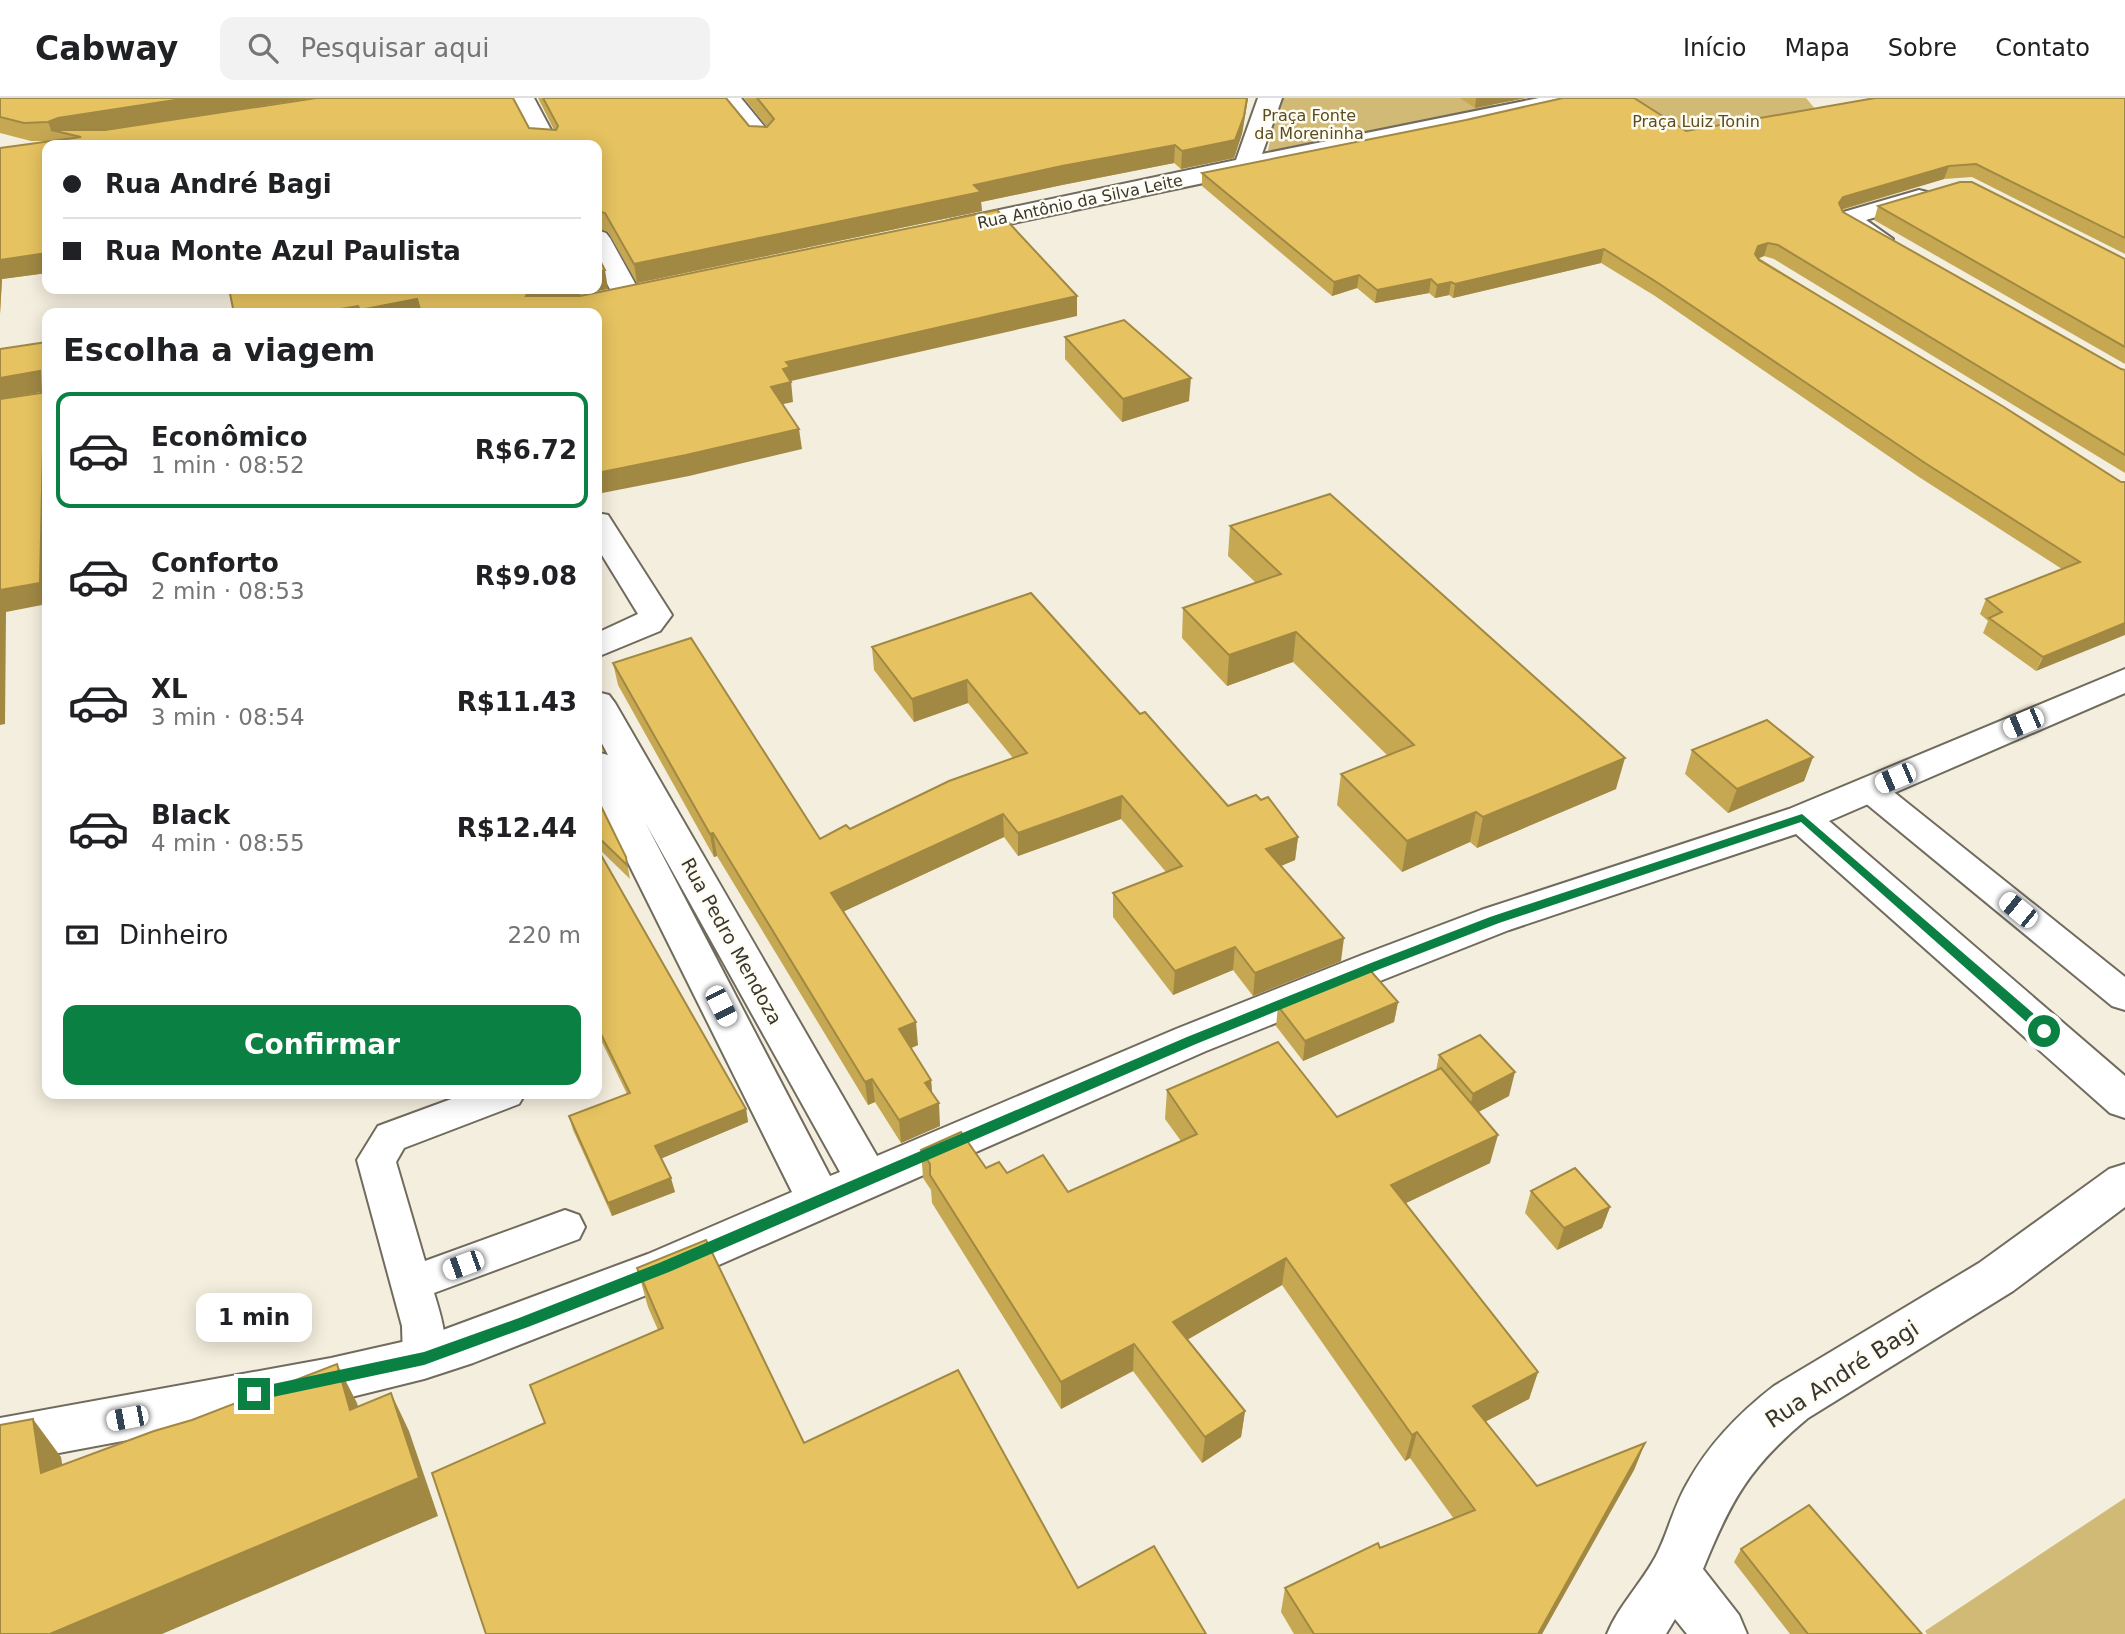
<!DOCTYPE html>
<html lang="pt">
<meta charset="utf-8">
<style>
body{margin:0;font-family:"DejaVu Sans",sans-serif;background:#f2f2f2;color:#202124;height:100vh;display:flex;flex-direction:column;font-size:26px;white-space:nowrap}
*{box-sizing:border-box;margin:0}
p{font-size:23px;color:#757577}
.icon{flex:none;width:38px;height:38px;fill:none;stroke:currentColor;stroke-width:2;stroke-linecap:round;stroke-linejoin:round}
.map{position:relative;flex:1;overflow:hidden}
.side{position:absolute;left:42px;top:210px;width:560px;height:791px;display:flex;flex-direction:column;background:#fff;border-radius:14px;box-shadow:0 4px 18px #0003}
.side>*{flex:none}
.hud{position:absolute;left:42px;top:42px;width:560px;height:154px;border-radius:14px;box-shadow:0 4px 18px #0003;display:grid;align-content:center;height:154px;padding:0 21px;background:#fff}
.end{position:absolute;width:32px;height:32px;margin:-16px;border:9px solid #0b8043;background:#fff;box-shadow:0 0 0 4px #fff}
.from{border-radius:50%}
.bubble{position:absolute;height:49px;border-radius:14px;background:#fff;box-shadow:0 4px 18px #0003;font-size:23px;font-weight:700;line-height:49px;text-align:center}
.car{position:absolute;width:21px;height:42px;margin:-21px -10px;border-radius:9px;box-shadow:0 0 5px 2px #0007;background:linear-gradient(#fff 24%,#345 0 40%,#fff 0 76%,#345 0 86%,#fff 0)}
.hud b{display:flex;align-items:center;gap:24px;height:66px;font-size:26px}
.hud b+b{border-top:2px solid #e0e0e0}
.hud i{width:18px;height:18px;background:#202124}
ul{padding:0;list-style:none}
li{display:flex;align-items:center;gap:21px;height:116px;margin:0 14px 10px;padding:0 7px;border:4px solid transparent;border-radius:14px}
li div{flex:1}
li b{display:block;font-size:26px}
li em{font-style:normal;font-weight:700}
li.on{border-color:#0b8043}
li>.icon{width:63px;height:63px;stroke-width:1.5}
h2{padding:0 21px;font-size:32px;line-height:84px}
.pay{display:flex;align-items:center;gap:18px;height:77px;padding:0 21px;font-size:26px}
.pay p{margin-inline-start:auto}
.cta{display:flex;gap:14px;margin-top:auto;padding:14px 21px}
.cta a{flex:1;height:80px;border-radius:14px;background:#0b8043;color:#fff;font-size:28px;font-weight:700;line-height:80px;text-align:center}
header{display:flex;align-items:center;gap:42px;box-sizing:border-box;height:98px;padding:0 35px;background:#fff;border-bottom:2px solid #e0e0e0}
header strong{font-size:33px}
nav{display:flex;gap:38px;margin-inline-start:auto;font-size:24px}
.search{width:490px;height:63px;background:#f2f2f2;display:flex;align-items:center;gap:18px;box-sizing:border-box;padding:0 24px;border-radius:14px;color:#757577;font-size:26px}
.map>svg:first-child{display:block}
.green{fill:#d1b976}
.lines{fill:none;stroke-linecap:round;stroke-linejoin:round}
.lane-casing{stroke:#706b5d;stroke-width:4}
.street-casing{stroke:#706b5d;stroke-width:4}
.lane{fill:#fff;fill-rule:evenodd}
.street{fill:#fff;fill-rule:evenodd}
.wall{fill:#c6a853}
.shaded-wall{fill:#a18843}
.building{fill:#e6c360;stroke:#a18843;stroke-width:2}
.route{fill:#0b8043}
.labels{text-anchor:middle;stroke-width:5;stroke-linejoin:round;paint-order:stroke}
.far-park-label{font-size:16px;fill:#5a4c22;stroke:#fffcf2}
.far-street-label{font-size:16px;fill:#383630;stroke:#fffcf2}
.street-label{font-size:19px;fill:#383630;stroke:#fffcf2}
.near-street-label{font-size:23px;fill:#383630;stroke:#fffcf2}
</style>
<header>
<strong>Cabway</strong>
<div class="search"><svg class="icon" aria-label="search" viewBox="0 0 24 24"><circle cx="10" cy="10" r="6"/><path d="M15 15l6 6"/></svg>Pesquisar aqui</div>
<nav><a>Início</a><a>Mapa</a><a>Sobre</a><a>Contato</a></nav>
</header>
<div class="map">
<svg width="2125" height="1536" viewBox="0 0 2125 1536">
<rect width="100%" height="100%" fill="#f4eede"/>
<g class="green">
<path d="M 1280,0 L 1469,0 L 1510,11 L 1266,61 Z"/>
<path d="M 1620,0 L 1806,0 L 1822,19 L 1691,47 Z"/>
<path d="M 2125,1400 L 2125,1536 L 1927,1536 L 1925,1533 Z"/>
</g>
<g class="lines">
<g class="lane-casing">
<g id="lane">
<path d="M 1919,92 L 1927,94 L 1930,99 L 1927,104 L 1866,122 L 1893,141 L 1890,146 L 1874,146 L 1837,120 L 1840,115 Z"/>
<path d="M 1869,680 L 1880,683 L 2125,879 L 2125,912 L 2112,908 L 1858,699 L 1853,691 L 1858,683 Z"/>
<path d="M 465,996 L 525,996 L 519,1006 L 404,1050 L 396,1064 L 425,1163 L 565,1112 L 579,1117 L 585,1129 L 579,1141 L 434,1195 C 442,1221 451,1248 439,1273 L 424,1279 L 409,1273 L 403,1260 L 402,1228 L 357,1062 L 378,1028 Z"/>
</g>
</g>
<g class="street-casing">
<g id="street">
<path d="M 510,0 L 534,0 L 559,47 L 535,47 Z"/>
<path d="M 717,0 L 741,0 L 773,39 L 769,44 L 753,44 Z"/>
<path d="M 1258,0 L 1282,0 L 1262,56 L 1539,0 L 1586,0 L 1582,5 L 1574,7 L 952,138 L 943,135 L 939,130 L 943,125 L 952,122 L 1236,62 Z"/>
<path d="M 597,132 L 606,135 L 610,140 L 642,198 L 638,204 L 628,206 L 618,204 C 601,179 596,162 597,132 Z"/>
<path d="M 597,415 L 608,417 L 672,517 L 660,533 L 597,559 L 597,535 L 638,516 L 597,449 Z"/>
<path d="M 2125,571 L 2125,595 L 1829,723 L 2125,978 L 2125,1020 L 2110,1015 L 1796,736 L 1509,832 L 1390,879 L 1206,953 L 680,1184 L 473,1265 L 424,1281 L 331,1304 L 0,1366 L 0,1320 L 331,1260 L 424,1239 L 648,1156 L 792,1094 L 597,702 L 597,654 L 608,657 L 597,636 L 597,594 L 609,597 L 615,605 L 877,1058 L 1176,931 L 1362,857 L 1481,812 L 1789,711 ZM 645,724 L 840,1074 L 830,1078 Z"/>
<path d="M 2125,1066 L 2125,1109 L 2013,1193 L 1808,1320 C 1750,1368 1731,1402 1703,1471 L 1739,1517 L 1747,1536 L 1687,1536 L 1675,1521 L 1666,1536 L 1607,1536 C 1619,1507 1641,1486 1656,1458 C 1668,1435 1674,1407 1688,1384 C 1709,1346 1739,1315 1774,1288 L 1979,1165 L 2109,1071 Z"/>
</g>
</g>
<use href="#lane" class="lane"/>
<use href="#street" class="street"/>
</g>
<g class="wall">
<path d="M 0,0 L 311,0 L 102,32 L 529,30 L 554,32 L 538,0 L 726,0 L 749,28 L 767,29 L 744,0 L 1248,0 L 1242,36 L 1234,60 L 1181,71 L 1174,65 L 1062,87 L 981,104 L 982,113 L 637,185 L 608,134 L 597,130 L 597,47 L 47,47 L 47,175 L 2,181 L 0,216 L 0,50 L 55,43 L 31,43 L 0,35 Z"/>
<path d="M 1460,0 L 1526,0 L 1475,10 Z"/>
<path d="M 2125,0 L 2125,156 L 1972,79 L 1944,81 L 1842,112 L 1843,114 L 2121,271 L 2125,272 L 2125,375 L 1774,161 L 1764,158 L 1759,160 L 2121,384 L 2125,384 L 2036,573 L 1983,535 L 1988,523 L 1980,516 L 1986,501 L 2062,471 L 1919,379 L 1655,198 L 1601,165 L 1453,200 L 1449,197 L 1435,200 L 1429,195 L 1375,205 L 1357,190 L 1332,198 L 1202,88 L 1202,75 L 1686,33 Z"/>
<path d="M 1878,108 L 2125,161 L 2125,266 L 1874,122 Z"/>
<path d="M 1065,239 L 1189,303 L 1122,324 L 1065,261 Z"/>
<path d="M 1230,428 L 1616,691 L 1477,750 L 1470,744 L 1402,774 L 1337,707 L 1341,676 L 1388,658 L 1293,564 L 1227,588 L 1182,540 L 1183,510 L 1256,485 L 1228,458 Z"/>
<path d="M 872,549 L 1140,616 L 1228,708 L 1298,739 L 1295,762 L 1281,768 L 1341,863 L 1253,898 L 1233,872 L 1173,897 L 1113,819 L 1113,795 L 1166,774 L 1121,721 L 1018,758 L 1004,739 L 844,813 L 918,947 L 911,950 L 931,982 L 932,995 L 940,1028 L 901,1045 L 875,1004 L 868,1007 L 717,758 L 714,759 L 618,587 L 613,565 L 820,741 L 850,731 L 1013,660 L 968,605 L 914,624 L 874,572 Z"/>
<path d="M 597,633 L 600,639 L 603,653 L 597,654 Z"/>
<path d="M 1692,652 L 1813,659 L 1804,683 L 1728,715 L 1685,676 Z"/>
<path d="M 597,700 L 626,759 L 630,781 L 597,749 Z"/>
<path d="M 597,750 L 746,1011 L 748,1024 L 661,1060 L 675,1094 L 612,1118 L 573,1032 L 569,1018 L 627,996 L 597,934 Z"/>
<path d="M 1398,904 L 1394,924 L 1303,963 L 1276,928 L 1278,908 Z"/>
<path d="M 1439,957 L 1509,998 L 1478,1014 L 1490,1065 L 1406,1105 L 1538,1274 L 1529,1301 L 1485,1324 L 1537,1388 L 1645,1345 L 1634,1372 L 1542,1536 L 1294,1536 L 1281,1514 L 1285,1490 L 1380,1450 L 1454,1421 L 1410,1360 L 1405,1363 L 1282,1187 L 1187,1242 L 1245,1313 L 1241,1339 L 1202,1365 L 1133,1273 L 1061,1311 L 932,1105 L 931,1092 L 923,1080 L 921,1052 L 986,1070 L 1007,1075 L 1068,1094 L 1181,1043 L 1165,1021 L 1167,992 L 1337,1019 L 1436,973 Z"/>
<path d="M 1531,1093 L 1610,1109 L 1602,1130 L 1557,1152 L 1525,1115 Z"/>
<path d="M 637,1170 L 804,1345 L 1078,1490 L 1206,1536 L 544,1325 L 658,1232 L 648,1209 Z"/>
<path d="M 1741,1451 L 1922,1536 L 1790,1536 L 1734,1464 Z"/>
</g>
<g class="shaded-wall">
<path d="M 188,0 L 311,0 L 70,37 L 51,32 L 55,42 L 48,24 L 58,20 Z"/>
<path d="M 1247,0 L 1248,0 L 1242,36 L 1234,60 L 1181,71 L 1182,53 Z"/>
<path d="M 1476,0 L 1526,0 L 1475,10 Z"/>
<path d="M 1175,47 L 1174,65 L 1062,87 L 981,104 L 982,113 L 637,185 L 634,166 L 974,87 L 1062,68 Z"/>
<path d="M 1949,68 L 1944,81 L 1839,112 L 1839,105 L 1843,99 Z"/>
<path d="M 1768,145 L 1764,158 L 1755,162 L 1752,169 L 1758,148 Z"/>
<path d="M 1604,151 L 1601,165 L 1453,200 L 1455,186 Z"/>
<path d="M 47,155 L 47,175 L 2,181 L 0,216 L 0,162 Z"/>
<path d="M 605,172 L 608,191 L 535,206 L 526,198 L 530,191 L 597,191 L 597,174 Z"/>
<path d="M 1359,177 L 1357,190 L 1332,198 L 1334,184 Z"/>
<path d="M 1431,181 L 1429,195 L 1375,205 L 1377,192 Z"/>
<path d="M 1451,184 L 1449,197 L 1435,200 L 1437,187 Z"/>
<path d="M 1077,198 L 1077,218 L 791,283 L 793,304 L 774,308 L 771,289 L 786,264 Z"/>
<path d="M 417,201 L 421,215 L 361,215 L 360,212 Z"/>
<path d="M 358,208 L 360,215 L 317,215 Z"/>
<path d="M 40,273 L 47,293 L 0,301 L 0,280 Z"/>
<path d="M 1191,280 L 1189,303 L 1122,324 L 1123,301 Z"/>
<path d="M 799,331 L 802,351 L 689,378 L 597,396 L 597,375 Z"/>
<path d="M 47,346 L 47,506 L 6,514 L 5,626 L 0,627 L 0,492 L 43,347 Z"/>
<path d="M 2125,525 L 2125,537 L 2036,573 L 2043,559 Z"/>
<path d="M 1296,534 L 1293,564 L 1227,588 L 1229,557 Z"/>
<path d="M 967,582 L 968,605 L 914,624 L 912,601 Z"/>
<path d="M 1813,659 L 1804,683 L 1728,715 L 1737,691 Z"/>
<path d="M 1625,660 L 1616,691 L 1477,750 L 1483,719 Z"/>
<path d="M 1122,698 L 1121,721 L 1018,758 L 1018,735 Z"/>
<path d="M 1476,714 L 1470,744 L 1402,774 L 1407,743 Z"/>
<path d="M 1003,716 L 1004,739 L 834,818 L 831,795 Z"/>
<path d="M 713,735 L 717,758 L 714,759 L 710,736 Z"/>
<path d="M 1298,739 L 1295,762 L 1264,775 L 1266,751 Z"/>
<path d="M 1344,840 L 1341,863 L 1253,898 L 1255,875 Z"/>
<path d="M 1235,849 L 1233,872 L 1173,897 L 1175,873 Z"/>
<path d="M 1398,904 L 1394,924 L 1303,963 L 1305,943 Z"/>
<path d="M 916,924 L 918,947 L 902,954 L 899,931 Z"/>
<path d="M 1515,974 L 1509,998 L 1467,1020 L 1473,996 Z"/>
<path d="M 872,981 L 875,1004 L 868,1007 L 865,984 Z"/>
<path d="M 931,982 L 933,1005 L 925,985 Z"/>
<path d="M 939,1005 L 940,1028 L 901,1045 L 899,1022 Z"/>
<path d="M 746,1011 L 748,1024 L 658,1062 L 655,1048 Z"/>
<path d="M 1498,1037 L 1490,1065 L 1385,1115 L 1391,1087 Z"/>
<path d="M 671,1080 L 675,1094 L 612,1118 L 608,1105 Z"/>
<path d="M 1610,1109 L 1602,1130 L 1557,1152 L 1564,1130 Z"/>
<path d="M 1286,1160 L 1282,1187 L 1171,1251 L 1173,1224 Z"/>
<path d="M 1134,1246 L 1133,1273 L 1061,1311 L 1061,1284 Z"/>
<path d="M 337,1266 L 357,1305 L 370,1350 L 350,1312 Z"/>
<path d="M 1538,1274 L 1529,1301 L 1465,1334 L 1473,1308 Z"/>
<path d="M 391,1295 L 409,1333 L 438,1418 L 162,1536 L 50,1536 Z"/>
<path d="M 1245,1313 L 1241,1339 L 1202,1365 L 1205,1339 Z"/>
<path d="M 33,1321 L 61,1359 L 70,1413 L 41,1375 Z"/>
<path d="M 1417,1334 L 1410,1360 L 1405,1363 L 1412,1337 Z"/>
<path d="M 1645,1345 L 1634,1372 L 1542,1536 L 1538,1536 Z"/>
</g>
<g class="building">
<path d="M 0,0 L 188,0 L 58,20 L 48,24 L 24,25 L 0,19 Z"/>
<path d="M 316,0 L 513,0 L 529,30 L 556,32 L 558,28 L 543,0 L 726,0 L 749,28 L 767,29 L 774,21 L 757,0 L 1247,0 L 1244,18 L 1235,42 L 1182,53 L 1175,47 L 1062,68 L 974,87 L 981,94 L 634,166 L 605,115 L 597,113 L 597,47 L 47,47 L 47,155 L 0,162 L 0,50 L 81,39 L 51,32 L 105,32 Z"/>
<path d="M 1563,0 L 1634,0 L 1686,33 L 1875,0 L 2125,0 L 2125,140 L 1976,66 L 1949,68 L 1843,99 L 1839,105 L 1843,114 L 2121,271 L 2125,272 L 2125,357 L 1778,147 L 1768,145 L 1758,148 L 1755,156 L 1759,162 L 2004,309 L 2121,384 L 2125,384 L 2125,525 L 2043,559 L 1989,520 L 2002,514 L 1986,501 L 2080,464 L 1925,365 L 1658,185 L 1604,151 L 1455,186 L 1451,184 L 1437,187 L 1431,181 L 1377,192 L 1359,177 L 1334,184 L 1202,75 L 1466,22 Z"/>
<path d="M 1960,84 L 1972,84 L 2125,161 L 2125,249 L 1878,108 Z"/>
<path d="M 997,112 L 1077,198 L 786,264 L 790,269 L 783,271 L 791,284 L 771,289 L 799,331 L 686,357 L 597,375 L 597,215 L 421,215 L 417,201 L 360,212 L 358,208 L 317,215 L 234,215 L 229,191 L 530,191 L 526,198 L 580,198 Z"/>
<path d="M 597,157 L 605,172 L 597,174 Z"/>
<path d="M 1124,222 L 1191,280 L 1123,301 L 1065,239 Z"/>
<path d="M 47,244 L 47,346 L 43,347 L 40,485 L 0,492 L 0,301 L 41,295 L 40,273 L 0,280 L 0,251 Z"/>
<path d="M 1330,396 L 1625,660 L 1483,719 L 1476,714 L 1407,743 L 1341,676 L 1414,647 L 1296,534 L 1229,557 L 1183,510 L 1281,476 L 1230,428 Z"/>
<path d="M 1031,495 L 1140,616 L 1145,614 L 1228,708 L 1256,697 L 1261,702 L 1268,699 L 1298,739 L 1266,751 L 1344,840 L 1255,875 L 1235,849 L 1175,873 L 1113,795 L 1182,768 L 1122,698 L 1018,735 L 1003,716 L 831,795 L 916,924 L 899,931 L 931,982 L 925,985 L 939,1005 L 899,1022 L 872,981 L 865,984 L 713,735 L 710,736 L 613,565 L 691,540 L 820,741 L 846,727 L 850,731 L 949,683 L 1027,655 L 967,582 L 912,601 L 872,549 Z"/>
<path d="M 1767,622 L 1813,659 L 1737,691 L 1692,652 Z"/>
<path d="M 597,700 L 626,759 L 627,767 L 597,738 Z"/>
<path d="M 597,750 L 746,1011 L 655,1048 L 671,1080 L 608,1105 L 569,1018 L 630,995 L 597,928 Z"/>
<path d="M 1369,871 L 1398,904 L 1305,943 L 1278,908 Z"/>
<path d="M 1480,937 L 1515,974 L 1473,996 L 1439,957 Z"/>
<path d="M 1278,944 L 1337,1019 L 1441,970 L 1498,1037 L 1391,1087 L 1538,1274 L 1473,1308 L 1537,1388 L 1645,1345 L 1538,1536 L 1314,1536 L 1285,1490 L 1378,1445 L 1380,1450 L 1475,1412 L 1417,1334 L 1412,1337 L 1286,1160 L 1173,1224 L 1245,1313 L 1205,1339 L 1134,1246 L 1061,1284 L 930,1077 L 930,1066 L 921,1052 L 961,1034 L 986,1070 L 999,1064 L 1007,1075 L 1043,1057 L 1068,1094 L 1197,1036 L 1167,992 Z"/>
<path d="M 1575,1070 L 1610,1109 L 1564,1130 L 1531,1093 Z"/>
<path d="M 706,1142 L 804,1345 L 958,1272 L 1078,1490 L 1154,1448 L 1206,1536 L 486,1536 L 432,1375 L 545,1325 L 530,1287 L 663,1230 L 637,1170 Z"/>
<path d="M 337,1266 L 350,1312 L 391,1295 L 419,1380 L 50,1536 L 0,1536 L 0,1327 L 33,1321 L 41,1375 L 154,1333 L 192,1322 Z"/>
<path d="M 1809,1407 L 1922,1536 L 1808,1536 L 1741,1451 Z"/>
</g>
<path class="route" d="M 1802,716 L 2049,929 L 2049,936 L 2040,936 L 1801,724 L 1499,825 L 1380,871 L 1196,946 L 669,1174 L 528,1229 L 424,1267 L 254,1303 L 247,1296 L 254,1290 L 424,1254 L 519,1220 L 659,1165 L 1187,939 L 1371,865 L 1490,819 Z"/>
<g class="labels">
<g class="far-park-label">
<text x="1309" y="23">Praça Fonte<tspan x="1309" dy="18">da Moreninha</tspan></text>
<text x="1696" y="29">Praça Luiz Tonin</text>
</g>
<g class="far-street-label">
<text transform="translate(1080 103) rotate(-12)" y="6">Rua Antônio da Silva Leite</text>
</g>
<g class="street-label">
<text transform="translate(732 843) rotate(61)" y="7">Rua Pedro Mendoza</text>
</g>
<g class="near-street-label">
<text transform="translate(1842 1276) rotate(-33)" y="8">Rua André Bagi</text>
</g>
</g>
</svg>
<i class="end from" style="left:2044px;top:933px"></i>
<i class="end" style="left:254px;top:1296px"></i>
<div class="bubble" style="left:196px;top:1195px;width:116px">1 min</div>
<i class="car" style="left:2023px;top:625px;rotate:247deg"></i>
<i class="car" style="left:1895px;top:680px;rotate:247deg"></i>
<i class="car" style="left:2018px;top:812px;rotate:309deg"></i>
<i class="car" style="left:721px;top:908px;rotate:153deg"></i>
<i class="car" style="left:463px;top:1167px;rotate:250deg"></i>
<i class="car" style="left:127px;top:1320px;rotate:259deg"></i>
<div class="hud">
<b><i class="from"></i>Rua André Bagi</b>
<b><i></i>Rua Monte Azul Paulista</b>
</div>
<section class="side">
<h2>Escolha a viagem</h2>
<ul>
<li class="on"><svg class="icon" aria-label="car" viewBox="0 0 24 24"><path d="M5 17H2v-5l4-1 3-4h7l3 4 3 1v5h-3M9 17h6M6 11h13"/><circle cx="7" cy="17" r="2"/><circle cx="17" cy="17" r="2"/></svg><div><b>Econômico</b><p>1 min · 08:52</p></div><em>R$6.72</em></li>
<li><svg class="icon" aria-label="car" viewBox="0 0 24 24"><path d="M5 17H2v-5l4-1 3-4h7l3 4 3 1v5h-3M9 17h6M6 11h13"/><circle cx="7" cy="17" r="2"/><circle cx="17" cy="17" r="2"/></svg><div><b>Conforto</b><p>2 min · 08:53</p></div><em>R$9.08</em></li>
<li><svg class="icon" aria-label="car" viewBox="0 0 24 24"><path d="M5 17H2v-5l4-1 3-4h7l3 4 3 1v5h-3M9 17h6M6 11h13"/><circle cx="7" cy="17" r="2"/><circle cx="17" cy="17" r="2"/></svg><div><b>XL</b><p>3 min · 08:54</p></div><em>R$11.43</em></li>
<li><svg class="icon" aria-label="car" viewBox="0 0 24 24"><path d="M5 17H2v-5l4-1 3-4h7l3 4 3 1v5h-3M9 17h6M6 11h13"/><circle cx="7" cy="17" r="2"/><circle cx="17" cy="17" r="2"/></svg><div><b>Black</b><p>4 min · 08:55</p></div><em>R$12.44</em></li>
</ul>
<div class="pay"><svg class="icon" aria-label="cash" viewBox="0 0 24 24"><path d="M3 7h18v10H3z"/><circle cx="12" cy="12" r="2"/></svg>Dinheiro<p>220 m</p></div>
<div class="cta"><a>Confirmar</a></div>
</section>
</div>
